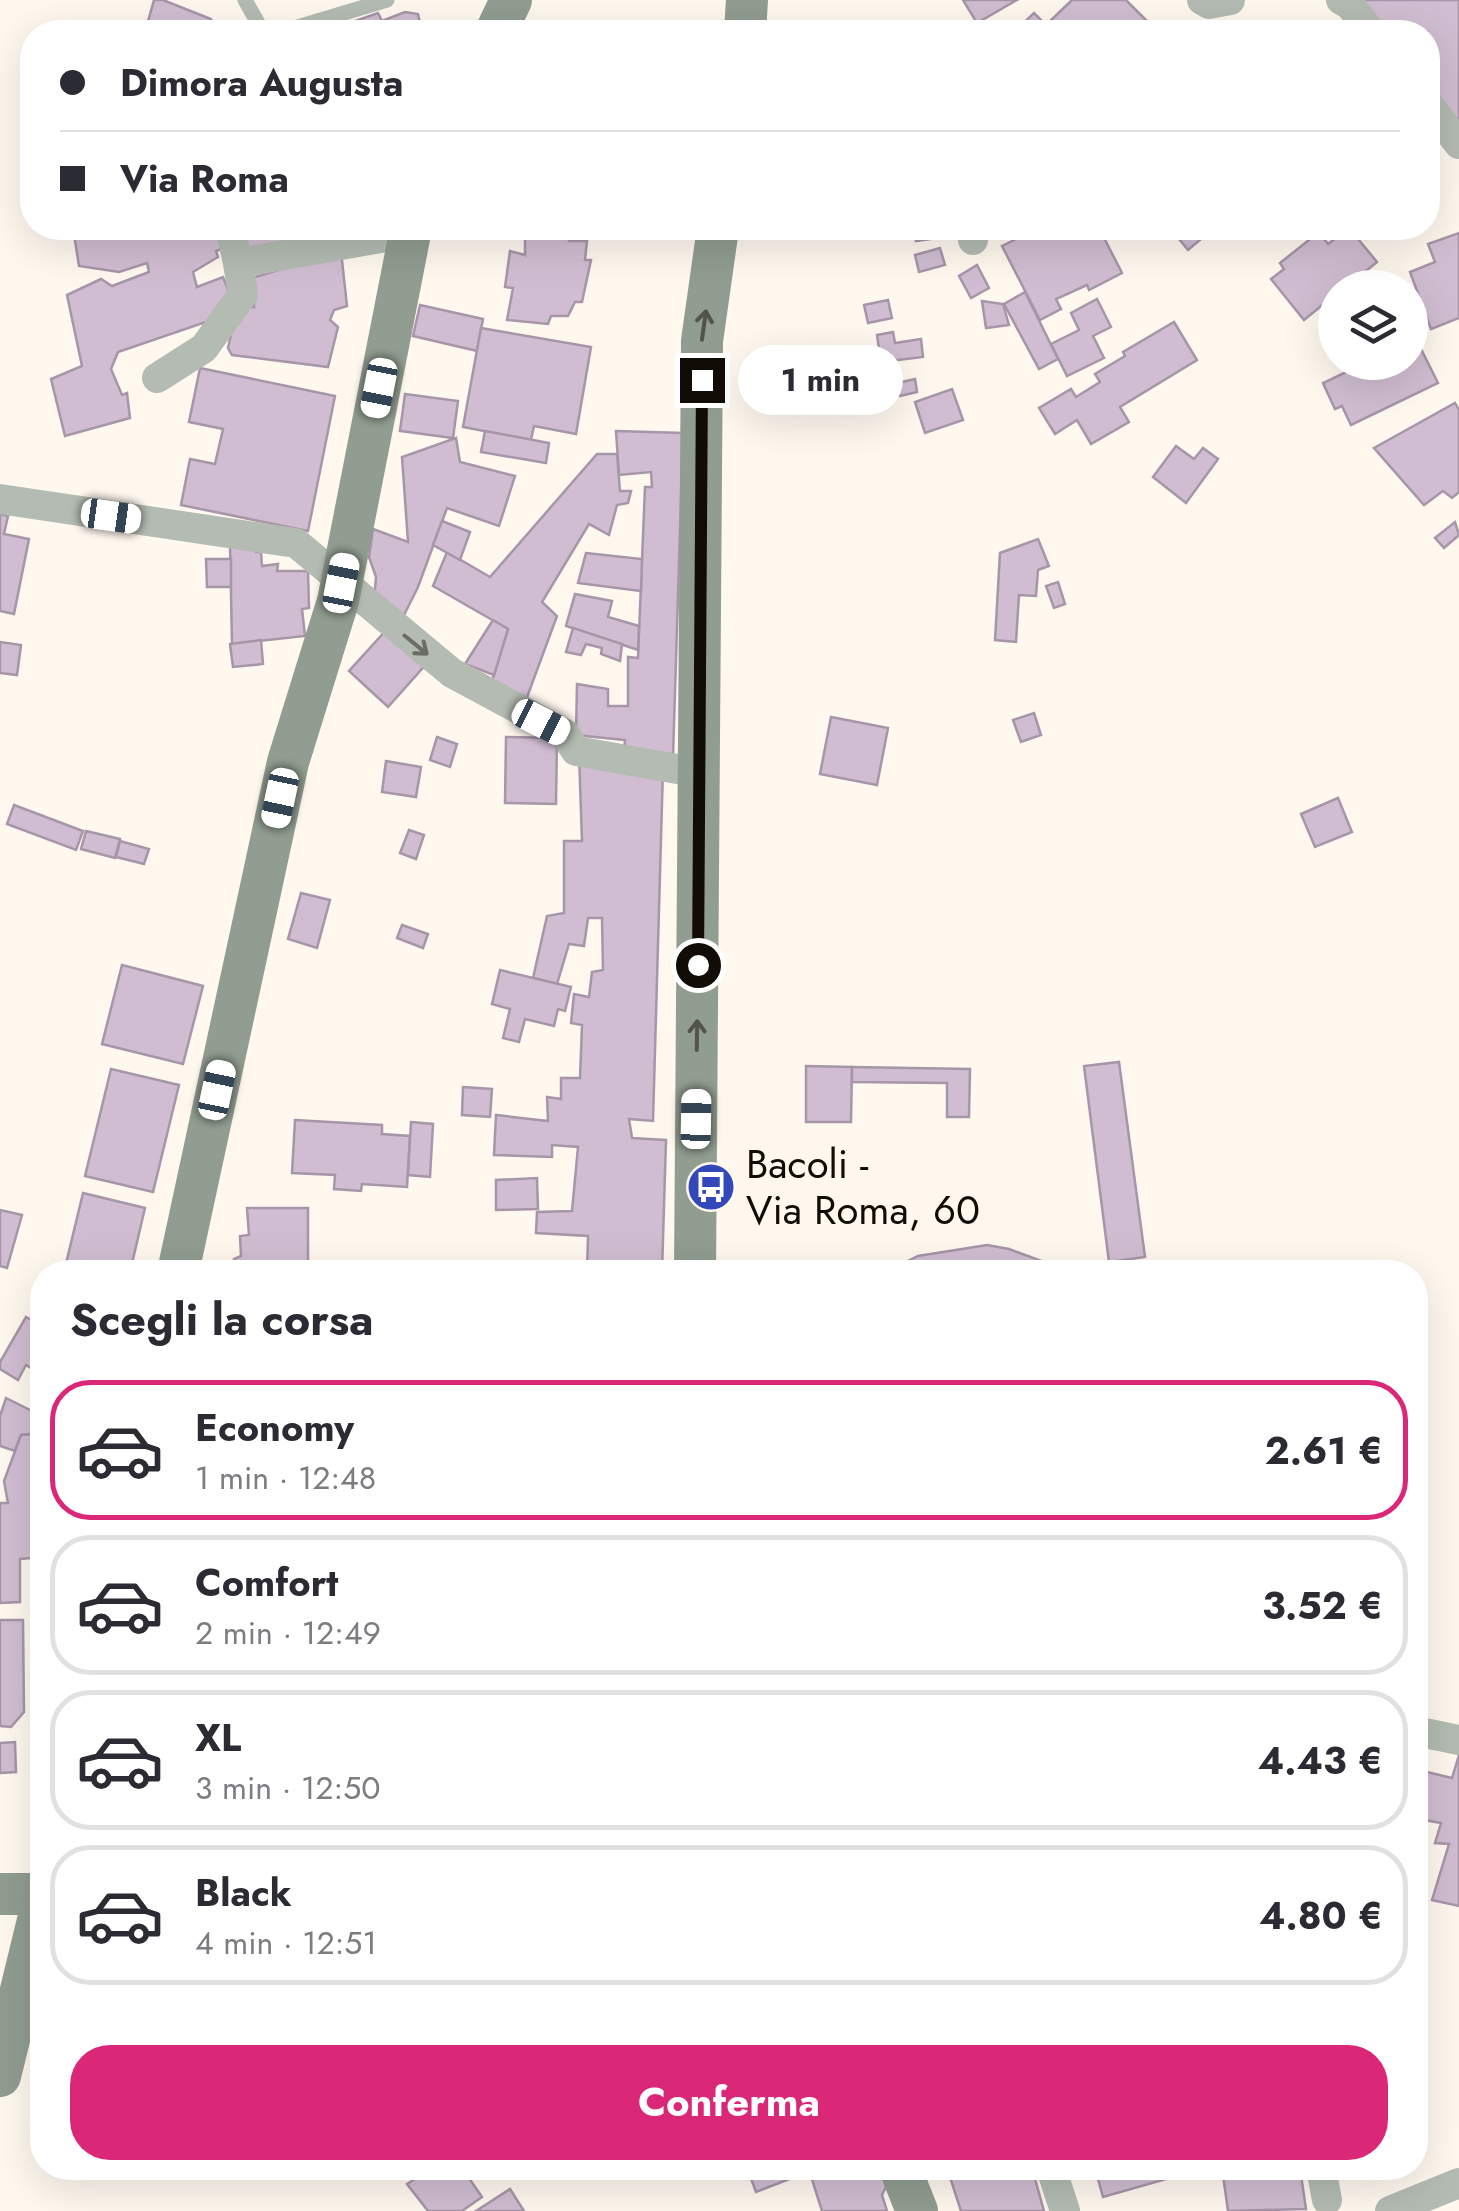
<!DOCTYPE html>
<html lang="it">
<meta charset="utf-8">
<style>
body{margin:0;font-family:Jost,sans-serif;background:#f2f2f3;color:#2b2b33;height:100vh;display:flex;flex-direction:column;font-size:38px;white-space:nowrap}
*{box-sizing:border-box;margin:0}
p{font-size:32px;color:#7c7c81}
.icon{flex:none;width:55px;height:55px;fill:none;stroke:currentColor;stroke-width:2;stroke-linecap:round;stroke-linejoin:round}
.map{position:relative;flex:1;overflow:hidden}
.panel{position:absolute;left:30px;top:1260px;width:1398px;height:920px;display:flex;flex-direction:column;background:#fff;border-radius:40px;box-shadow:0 10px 40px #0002}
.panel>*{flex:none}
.top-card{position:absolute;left:20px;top:20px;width:1420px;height:220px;border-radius:40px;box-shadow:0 10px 40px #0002;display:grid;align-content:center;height:220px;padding:0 40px;background:#fff}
.fabs{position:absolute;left:1318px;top:270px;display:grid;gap:20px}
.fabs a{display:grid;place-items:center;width:110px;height:110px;border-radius:50%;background:#fff;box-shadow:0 10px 40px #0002;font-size:50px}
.end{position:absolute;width:45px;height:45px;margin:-22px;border:12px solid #120c06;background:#fff;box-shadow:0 0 0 5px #fff}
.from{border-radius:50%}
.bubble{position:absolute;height:70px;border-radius:35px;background:#fff;box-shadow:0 10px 40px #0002;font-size:32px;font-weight:700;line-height:70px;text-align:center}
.car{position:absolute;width:30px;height:60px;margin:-30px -15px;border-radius:12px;box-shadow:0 0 8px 2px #0007;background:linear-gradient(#fff 24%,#345 0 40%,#fff 0 76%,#345 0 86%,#fff 0)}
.top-card b{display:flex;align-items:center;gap:35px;height:95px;font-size:38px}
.top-card b+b{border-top:2px solid #e1e1e2}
.top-card i{width:25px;height:25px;background:#2b2b33}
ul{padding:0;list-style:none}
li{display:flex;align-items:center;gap:30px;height:140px;margin:0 20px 15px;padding:0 20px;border:5px solid #e1e1e2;border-radius:40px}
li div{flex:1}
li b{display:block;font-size:38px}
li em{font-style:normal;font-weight:700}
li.on{border-color:#db2777}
li>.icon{width:90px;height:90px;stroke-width:1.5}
h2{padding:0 40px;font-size:45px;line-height:120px}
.button{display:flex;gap:20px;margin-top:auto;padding:20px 40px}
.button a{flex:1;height:115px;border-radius:40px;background:#db2777;color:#fff;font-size:40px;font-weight:700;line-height:115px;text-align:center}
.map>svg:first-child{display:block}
.building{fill:#d0bdd1;stroke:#a795a8;stroke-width:2.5}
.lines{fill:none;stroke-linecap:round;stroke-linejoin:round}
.lane{stroke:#b3bbb2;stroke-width:15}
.street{stroke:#b3bbb2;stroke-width:30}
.secondary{stroke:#919d90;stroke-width:42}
.oneway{stroke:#52544b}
.oneway2{stroke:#6b6c65}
.route{stroke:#120c06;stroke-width:12}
.labels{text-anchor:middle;stroke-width:9;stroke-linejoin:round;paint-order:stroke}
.poi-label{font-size:40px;fill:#120c06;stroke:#fff8ef;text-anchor:start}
</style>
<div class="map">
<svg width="1459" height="2211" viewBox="0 0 1459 2211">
<rect width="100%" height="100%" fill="#fff8ef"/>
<g class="building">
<path d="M 154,0 L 163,0 L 211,19 L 209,32 L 145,32 Z"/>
<path d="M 963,0 L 1017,0 L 977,23 Z"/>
<path d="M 1072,0 L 1126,0 L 1150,24 L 1142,32 L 1014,32 L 1034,13 L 1046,25 Z"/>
<path d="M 1353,0 L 1459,0 L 1459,128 L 1435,102 L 1428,84 L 1428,32 L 1391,32 Z"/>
<path d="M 405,12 L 418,14 L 422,32 L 341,32 L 341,26 L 378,13 L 382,21 Z"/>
<path d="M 73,228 L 206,228 L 207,233 L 219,231 L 224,248 L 216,251 L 218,257 L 193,272 L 197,287 L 223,277 L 229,292 L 206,322 L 118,352 L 111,369 L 122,395 L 127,393 L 130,418 L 65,436 L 51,379 L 82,366 L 67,295 L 101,279 L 112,286 L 149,272 L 147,263 L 119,272 L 79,266 Z"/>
<path d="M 244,228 L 359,228 L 247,252 Z"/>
<path d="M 525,228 L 567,228 L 569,241 L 587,241 L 585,260 L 591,260 L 582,302 L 575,302 L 568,316 L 551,316 L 548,324 L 507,320 L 513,288 L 505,287 L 510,251 L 525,255 Z"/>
<path d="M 914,228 L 930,228 L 931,239 L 916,241 Z"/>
<path d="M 1039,228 L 1099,228 L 1122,273 L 1089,290 L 1087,285 L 1056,299 L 1061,309 L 1040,320 L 1002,246 Z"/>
<path d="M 1170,228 L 1214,228 L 1188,250 Z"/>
<path d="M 1349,228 L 1377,262 L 1345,288 L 1335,288 L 1335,295 L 1304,320 L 1271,279 L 1284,269 L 1280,263 L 1319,232 L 1328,244 Z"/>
<path d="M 1459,233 L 1459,318 L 1431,329 L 1410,272 L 1435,262 L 1428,244 Z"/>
<path d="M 940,248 L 945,265 L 919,272 L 915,255 Z"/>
<path d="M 341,251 L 347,306 L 334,310 L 330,320 L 338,327 L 328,367 L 232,355 L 228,348 L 234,321 L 244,306 L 254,307 L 252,278 Z"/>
<path d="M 977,265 L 989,288 L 971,298 L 959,276 Z"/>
<path d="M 1025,292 L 1058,359 L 1039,369 L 1004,304 Z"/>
<path d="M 1097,299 L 1111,327 L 1093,336 L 1104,358 L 1067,376 L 1051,344 L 1079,330 L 1071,313 Z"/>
<path d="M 888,300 L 892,318 L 868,323 L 864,305 Z"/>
<path d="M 982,301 L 1003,304 L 1009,325 L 986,328 Z"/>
<path d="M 420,305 L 483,319 L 477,351 L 413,336 Z"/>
<path d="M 1174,322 L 1197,360 L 1120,407 L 1129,422 L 1091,444 L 1077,420 L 1055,434 L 1039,408 L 1071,389 L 1076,397 L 1100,382 L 1095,374 L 1125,356 L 1123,352 Z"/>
<path d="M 481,328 L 591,347 L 576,434 L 534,426 L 531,440 L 463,427 Z"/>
<path d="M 893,332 L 895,343 L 921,339 L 923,357 L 881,362 L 877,335 Z"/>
<path d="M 1416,339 L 1438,383 L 1351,425 L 1342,406 L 1335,409 L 1323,383 L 1367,362 L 1410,362 L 1410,342 Z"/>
<path d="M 200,368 L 335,396 L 308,531 L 181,505 L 190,459 L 215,464 L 223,429 L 189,422 Z"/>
<path d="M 915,379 L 917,392 L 900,396 L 897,383 Z"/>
<path d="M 952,389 L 963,420 L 925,433 L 915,402 Z"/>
<path d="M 405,394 L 458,401 L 453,438 L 400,431 Z"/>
<path d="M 1455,403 L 1459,410 L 1459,492 L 1452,498 L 1443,491 L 1424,505 L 1374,448 Z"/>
<path d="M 485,431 L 549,443 L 546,463 L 481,452 Z"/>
<path d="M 616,431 L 683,433 L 673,757 L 624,751 L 625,740 L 576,735 L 577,684 L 608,689 L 608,706 L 628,706 L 628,657 L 638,658 L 645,487 L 652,487 L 651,472 L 619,475 Z"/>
<path d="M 456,438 L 460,462 L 515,476 L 499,526 L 447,508 L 418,587 L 402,619 L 374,600 L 376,577 L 369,557 L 373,529 L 408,542 L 402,457 Z"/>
<path d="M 1176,446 L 1194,459 L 1203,448 L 1218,459 L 1186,503 L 1153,477 Z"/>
<path d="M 597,454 L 617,454 L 620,491 L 631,491 L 628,503 L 617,505 L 609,535 L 589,524 L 542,602 L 557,616 L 526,700 L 492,681 L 508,629 L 433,586 L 447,552 L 490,577 Z"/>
<path d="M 0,514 L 8,516 L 4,534 L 29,539 L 14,614 L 0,611 Z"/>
<path d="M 442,521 L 470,532 L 460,560 L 433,545 Z"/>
<path d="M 1455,522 L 1459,535 L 1444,548 L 1435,538 Z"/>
<path d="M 1038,539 L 1049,566 L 1038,570 L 1036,596 L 1019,595 L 1016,642 L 995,640 L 1000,553 Z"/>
<path d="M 255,543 L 256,552 L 261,552 L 262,566 L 278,564 L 277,571 L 308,571 L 309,608 L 302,609 L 305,636 L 232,644 L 230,545 Z"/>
<path d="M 586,553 L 642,559 L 641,591 L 578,583 Z"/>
<path d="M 206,559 L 231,559 L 231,587 L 207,587 Z"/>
<path d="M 1058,582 L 1065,604 L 1054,608 L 1046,586 Z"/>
<path d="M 575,594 L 612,601 L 608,617 L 639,626 L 638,650 L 566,626 Z"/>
<path d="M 493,620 L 508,629 L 494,675 L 465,664 Z"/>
<path d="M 389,627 L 428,662 L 388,707 L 349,671 Z"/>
<path d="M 573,628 L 622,644 L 620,661 L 601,654 L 602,648 L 586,644 L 581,655 L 566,652 Z"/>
<path d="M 261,640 L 263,664 L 233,667 L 230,644 Z"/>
<path d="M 0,642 L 21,645 L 17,675 L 0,673 Z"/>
<path d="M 1034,713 L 1041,735 L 1021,742 L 1013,720 Z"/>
<path d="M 831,717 L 888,728 L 877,785 L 820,774 Z"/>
<path d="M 437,737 L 457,744 L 450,767 L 430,760 Z"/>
<path d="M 506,737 L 557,738 L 556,804 L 505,803 Z"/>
<path d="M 579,754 L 663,768 L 653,1121 L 629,1119 L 632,1138 L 666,1140 L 662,1272 L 587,1272 L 588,1236 L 536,1233 L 537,1212 L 572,1211 L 578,1147 L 552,1145 L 552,1157 L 494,1155 L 496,1115 L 548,1121 L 547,1097 L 561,1099 L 561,1078 L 580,1078 L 582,1025 L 571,1023 L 574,994 L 589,997 L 592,972 L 603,970 L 602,918 L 588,918 L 584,946 L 569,944 L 557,984 L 533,978 L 547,916 L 564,913 L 564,841 L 582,841 Z"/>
<path d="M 386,761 L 421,767 L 416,797 L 382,792 Z"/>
<path d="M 1338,798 L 1352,832 L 1315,847 L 1301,814 Z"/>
<path d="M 14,805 L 83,831 L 76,850 L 7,824 Z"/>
<path d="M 409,830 L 424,835 L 416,859 L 400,853 Z"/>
<path d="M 86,831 L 120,839 L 115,858 L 81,849 Z"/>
<path d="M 120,841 L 149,849 L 144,864 L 116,857 Z"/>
<path d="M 301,893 L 330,900 L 317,948 L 288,939 Z"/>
<path d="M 402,925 L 428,934 L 423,948 L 397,938 Z"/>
<path d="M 122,965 L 203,986 L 183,1064 L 102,1044 Z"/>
<path d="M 500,970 L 571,987 L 565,1011 L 558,1009 L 554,1026 L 525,1019 L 519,1042 L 503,1038 L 510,1009 L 492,1004 Z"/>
<path d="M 1119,1062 L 1145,1257 L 1109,1262 L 1084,1066 Z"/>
<path d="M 806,1066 L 852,1067 L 851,1122 L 806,1122 Z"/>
<path d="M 852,1067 L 970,1069 L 969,1117 L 947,1117 L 947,1083 L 852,1082 Z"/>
<path d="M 111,1069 L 179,1085 L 153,1192 L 85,1176 Z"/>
<path d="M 463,1087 L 492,1089 L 490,1117 L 462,1115 Z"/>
<path d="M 295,1120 L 382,1125 L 382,1134 L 410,1136 L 407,1187 L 362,1184 L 361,1191 L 334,1189 L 335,1175 L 292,1173 Z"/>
<path d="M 411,1122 L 433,1124 L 430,1177 L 408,1175 Z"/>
<path d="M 537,1178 L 538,1209 L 496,1210 L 496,1180 Z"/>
<path d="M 83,1193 L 145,1208 L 130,1272 L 64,1272 Z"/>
<path d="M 247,1208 L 308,1208 L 308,1272 L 234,1272 L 234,1259 L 241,1256 L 240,1236 L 249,1235 Z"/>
<path d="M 0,1210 L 22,1215 L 7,1268 L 0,1266 Z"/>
<path d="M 987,1245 L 1009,1249 L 1047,1263 L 1057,1272 L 886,1272 L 918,1256 Z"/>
<path d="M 26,1317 L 42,1326 L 42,1375 L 26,1365 L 18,1380 L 0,1369 L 0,1362 Z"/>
<path d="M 6,1398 L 40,1415 L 30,1434 L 21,1435 L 15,1451 L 0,1446 L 0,1416 Z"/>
<path d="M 40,1434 L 42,1437 L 42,1557 L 20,1559 L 20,1602 L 0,1603 L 0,1503 L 8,1503 L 4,1481 L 21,1435 Z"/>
<path d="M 0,1620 L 23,1620 L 24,1712 L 11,1727 L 0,1726 Z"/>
<path d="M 15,1742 L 16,1772 L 0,1773 L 0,1743 Z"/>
<path d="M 1459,1755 L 1459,1906 L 1432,1900 L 1449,1844 L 1435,1843 L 1441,1823 L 1424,1820 L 1415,1851 L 1415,1769 L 1452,1778 Z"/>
<path d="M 432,2168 L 462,2168 L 482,2197 L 462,2211 L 428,2211 L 407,2184 Z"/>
<path d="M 747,2168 L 818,2168 L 756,2192 Z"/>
<path d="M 818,2168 L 881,2168 L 887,2185 L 882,2195 L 887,2211 L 822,2211 L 809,2170 Z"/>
<path d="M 947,2168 L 1032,2168 L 1044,2211 L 961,2211 Z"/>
<path d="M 1095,2168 L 1167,2168 L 1170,2178 L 1103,2197 Z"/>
<path d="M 1222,2168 L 1300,2168 L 1306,2209 L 1228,2211 Z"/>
<path d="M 510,2189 L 524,2211 L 476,2211 Z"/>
</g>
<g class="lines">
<g class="lane">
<path d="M 245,0 L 263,32"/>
<path d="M 281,32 L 387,0"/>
</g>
<g class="street">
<path d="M 1202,0 L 1209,4 L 1230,0"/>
<path d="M 1341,0 L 1350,5 L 1371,32"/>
<path d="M 1428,104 L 1459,144"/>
<path d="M 230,228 L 238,263 L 409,233"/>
<path d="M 972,228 L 973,240"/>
<path d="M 157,378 L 204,348 L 243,294 L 238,263"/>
<path d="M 0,499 L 296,543 L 452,673 L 565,734 L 576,751 L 700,773"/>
<path d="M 1415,1731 L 1459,1740"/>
<path d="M 1051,2168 L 1065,2211"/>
<path d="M 1321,2168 L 1327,2200"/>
<path d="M 1390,2211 L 1459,2183"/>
</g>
<g class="secondary">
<path d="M 496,32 L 511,0"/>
<path d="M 745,32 L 747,0"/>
<path d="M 178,1272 L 288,762 L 338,601 L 411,228"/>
<path d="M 695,1272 L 702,341 L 718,228"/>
<path d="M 0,1894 L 42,1894"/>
<path d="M 0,2076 L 42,1904"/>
<path d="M 900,2168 L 917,2211"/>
</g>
</g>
<defs><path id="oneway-shaft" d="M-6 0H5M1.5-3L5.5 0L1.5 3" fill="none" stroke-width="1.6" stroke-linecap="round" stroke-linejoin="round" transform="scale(2.5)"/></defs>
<g class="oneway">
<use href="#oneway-shaft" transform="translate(704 325) rotate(-82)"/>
<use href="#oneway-shaft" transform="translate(697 1035) rotate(-89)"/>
</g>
<use class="oneway2" href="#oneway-shaft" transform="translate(416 645) rotate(39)"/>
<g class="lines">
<path class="route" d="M 698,965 L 702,380"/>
</g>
<defs>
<g id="bus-disc" transform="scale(2.5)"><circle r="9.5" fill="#3348ba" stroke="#fff8ef"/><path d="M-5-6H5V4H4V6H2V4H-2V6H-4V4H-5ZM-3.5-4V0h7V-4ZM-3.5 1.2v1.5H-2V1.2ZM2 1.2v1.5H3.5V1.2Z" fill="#fff"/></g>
</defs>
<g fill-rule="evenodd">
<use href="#bus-disc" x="711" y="1187"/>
</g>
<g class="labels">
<g class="poi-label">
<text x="746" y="1178">Bacoli -<tspan x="746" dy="46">Via Roma, 60</tspan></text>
</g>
</g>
</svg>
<div class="fabs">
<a><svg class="icon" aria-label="layers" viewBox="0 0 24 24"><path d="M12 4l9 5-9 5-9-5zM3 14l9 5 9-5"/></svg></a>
</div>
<i class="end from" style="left:698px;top:965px"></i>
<i class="end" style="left:702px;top:380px"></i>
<div class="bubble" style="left:738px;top:345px;width:165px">1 min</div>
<i class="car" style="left:379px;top:388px;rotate:191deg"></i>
<i class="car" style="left:111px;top:516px;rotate:98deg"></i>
<i class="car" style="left:341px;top:583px;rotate:11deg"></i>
<i class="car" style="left:541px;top:722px;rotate:117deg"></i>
<i class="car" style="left:280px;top:798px;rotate:192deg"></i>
<i class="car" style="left:217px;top:1090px;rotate:12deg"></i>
<i class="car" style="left:696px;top:1119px;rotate:1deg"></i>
<div class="top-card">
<b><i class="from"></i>Dimora Augusta</b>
<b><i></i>Via Roma</b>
</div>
<section class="panel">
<h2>Scegli la corsa</h2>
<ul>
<li class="on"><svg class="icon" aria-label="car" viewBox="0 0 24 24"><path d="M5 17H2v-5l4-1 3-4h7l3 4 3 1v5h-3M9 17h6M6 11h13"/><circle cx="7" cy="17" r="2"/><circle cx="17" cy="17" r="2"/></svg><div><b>Economy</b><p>1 min · 12:48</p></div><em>2.61 €</em></li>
<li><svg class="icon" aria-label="car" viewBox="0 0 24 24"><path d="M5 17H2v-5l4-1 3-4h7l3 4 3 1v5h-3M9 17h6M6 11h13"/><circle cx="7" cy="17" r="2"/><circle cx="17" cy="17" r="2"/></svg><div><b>Comfort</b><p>2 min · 12:49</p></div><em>3.52 €</em></li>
<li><svg class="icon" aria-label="car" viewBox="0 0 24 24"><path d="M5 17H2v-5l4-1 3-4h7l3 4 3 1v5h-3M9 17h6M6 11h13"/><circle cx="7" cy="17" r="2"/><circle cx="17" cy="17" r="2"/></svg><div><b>XL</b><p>3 min · 12:50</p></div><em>4.43 €</em></li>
<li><svg class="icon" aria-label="car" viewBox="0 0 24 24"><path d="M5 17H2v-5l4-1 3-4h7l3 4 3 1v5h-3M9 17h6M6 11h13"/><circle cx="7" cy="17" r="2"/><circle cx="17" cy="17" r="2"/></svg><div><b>Black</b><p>4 min · 12:51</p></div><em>4.80 €</em></li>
</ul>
<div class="button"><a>Conferma</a></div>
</section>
</div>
